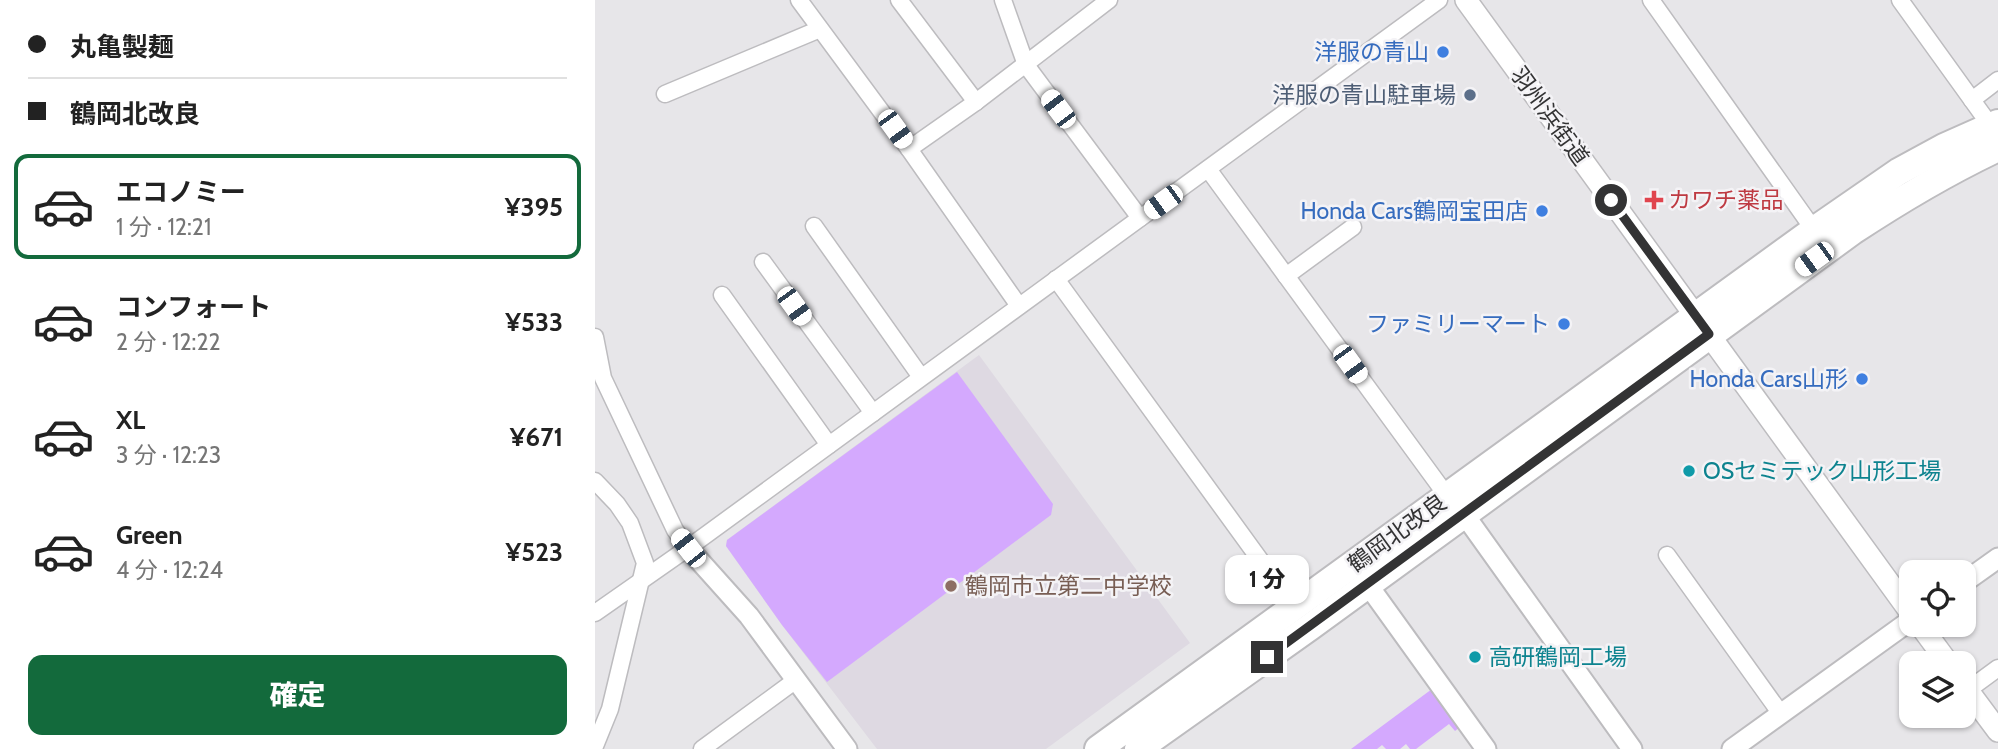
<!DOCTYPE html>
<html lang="ja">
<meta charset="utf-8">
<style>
body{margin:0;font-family:Cabin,"Noto Sans JP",sans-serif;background:#f2f2f2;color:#222;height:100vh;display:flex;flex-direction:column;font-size:26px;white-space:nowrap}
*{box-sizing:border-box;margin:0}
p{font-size:23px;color:#767676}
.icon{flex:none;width:38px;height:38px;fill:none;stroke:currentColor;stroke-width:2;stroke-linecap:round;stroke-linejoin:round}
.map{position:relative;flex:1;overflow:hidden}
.panel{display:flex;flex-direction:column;background:#fff;width:595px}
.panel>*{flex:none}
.guide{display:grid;align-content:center;height:154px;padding:0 28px;background:#fff}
.buttons{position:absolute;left:1304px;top:560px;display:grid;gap:14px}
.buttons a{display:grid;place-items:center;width:77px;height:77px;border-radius:14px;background:#fff;box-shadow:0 2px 5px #0004;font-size:35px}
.end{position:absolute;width:32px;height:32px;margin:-16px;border:9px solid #333334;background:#fff;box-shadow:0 0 0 4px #fff}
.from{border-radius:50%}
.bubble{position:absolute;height:49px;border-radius:14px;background:#fff;box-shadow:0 2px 5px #0004;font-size:23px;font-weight:800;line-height:49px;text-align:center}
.car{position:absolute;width:21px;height:42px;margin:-21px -10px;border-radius:9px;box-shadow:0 0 5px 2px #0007;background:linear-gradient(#fff 24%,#345 0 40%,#fff 0 76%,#345 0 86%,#fff 0)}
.guide b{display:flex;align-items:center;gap:24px;height:66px;font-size:26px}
.guide b+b{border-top:2px solid #e0e0e0}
.guide i{width:18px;height:18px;background:#222}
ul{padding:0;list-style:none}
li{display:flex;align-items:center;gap:21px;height:105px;margin:0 14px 10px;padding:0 14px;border:4px solid transparent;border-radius:14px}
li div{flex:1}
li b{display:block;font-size:26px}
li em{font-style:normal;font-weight:800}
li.on{border-color:#136a3c}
li>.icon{width:63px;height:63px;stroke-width:1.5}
.primary-button{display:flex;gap:14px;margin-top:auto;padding:14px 28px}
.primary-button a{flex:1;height:80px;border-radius:14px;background:#136a3c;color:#fff;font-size:28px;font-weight:800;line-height:80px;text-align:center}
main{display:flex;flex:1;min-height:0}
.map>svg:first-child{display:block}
.built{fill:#ded9e2}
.green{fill:#d4a9fe}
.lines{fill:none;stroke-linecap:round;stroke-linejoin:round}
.minor-casing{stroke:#bdbcbf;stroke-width:19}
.tertiary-casing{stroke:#bdbcbf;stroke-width:23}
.secondary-casing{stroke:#bdbcbf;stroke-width:24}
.trunk-casing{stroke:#bdbcbf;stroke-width:30}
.minor{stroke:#fff;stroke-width:16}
.tertiary{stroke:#fff;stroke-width:19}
.secondary{stroke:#fff;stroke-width:21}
.trunk{stroke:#fff;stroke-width:26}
.route{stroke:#333334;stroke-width:9}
.shop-dot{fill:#3f7fe0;stroke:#f4f3f6;stroke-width:2.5}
.service-dot{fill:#5c6f8a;stroke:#f4f3f6;stroke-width:2.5}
.health-dot{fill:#e0444e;stroke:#f4f3f6;stroke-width:2.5}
.culture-dot{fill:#0f9aa8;stroke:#f4f3f6;stroke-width:2.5}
.education-dot{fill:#8d6e63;stroke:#f4f3f6;stroke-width:2.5}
.labels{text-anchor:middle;stroke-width:5;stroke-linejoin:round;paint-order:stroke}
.shop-label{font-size:23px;fill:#366cbe;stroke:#f4f3f6;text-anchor:end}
.service-label{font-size:23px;fill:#4e5e75;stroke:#f4f3f6;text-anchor:end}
.street-label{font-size:23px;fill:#333334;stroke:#f4f3f6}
.health-label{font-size:23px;fill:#be3a42;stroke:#f4f3f6;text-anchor:start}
.culture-label{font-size:23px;fill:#0d838f;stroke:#f4f3f6;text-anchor:start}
.education-label{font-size:23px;fill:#785e54;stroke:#f4f3f6;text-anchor:start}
</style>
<main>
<section class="panel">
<div class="guide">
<b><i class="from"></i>丸亀製麺</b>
<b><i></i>鶴岡北改良</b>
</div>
<ul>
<li class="on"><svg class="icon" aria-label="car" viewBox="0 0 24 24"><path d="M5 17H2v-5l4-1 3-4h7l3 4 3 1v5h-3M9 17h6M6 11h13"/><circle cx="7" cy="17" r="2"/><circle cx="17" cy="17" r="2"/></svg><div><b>エコノミー</b><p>1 分 · 12:21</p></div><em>¥395</em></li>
<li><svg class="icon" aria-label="car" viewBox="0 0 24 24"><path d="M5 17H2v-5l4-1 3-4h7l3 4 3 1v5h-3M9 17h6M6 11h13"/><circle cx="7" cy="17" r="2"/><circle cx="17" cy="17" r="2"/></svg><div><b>コンフォート</b><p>2 分 · 12:22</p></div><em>¥533</em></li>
<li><svg class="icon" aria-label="car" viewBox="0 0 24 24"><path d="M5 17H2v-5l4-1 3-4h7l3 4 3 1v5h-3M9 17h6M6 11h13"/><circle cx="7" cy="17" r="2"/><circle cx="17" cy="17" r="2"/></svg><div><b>XL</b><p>3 分 · 12:23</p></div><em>¥671</em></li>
<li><svg class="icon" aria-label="car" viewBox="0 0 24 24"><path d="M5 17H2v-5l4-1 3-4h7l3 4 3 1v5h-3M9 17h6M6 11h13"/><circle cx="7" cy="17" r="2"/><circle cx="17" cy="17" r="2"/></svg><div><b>Green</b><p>4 分 · 12:24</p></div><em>¥523</em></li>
</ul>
<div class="primary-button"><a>確定</a></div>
</section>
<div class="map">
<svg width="1403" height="749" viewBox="0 0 1403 749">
<rect width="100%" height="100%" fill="#e7e6e9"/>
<path class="built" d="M 384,355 L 595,643 L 451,749 L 282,749 L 187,625 L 131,546 L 132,540 Z"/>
<g class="green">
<path d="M 362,372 L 458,504 L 456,515 L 232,682 L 187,625 L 131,546 L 132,540 Z"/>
<path d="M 837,689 L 865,727 L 860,731 L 854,724 L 821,749 L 815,749 L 811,744 L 805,749 L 791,749 L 787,745 L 782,749 L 756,749 Z"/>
</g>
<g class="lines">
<g class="minor-casing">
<g id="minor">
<path d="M 204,0 L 314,149 L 424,306"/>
<path d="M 304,0 L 381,102"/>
<path d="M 408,0 L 431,65 L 545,218"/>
<path d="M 1056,0 L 1219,230"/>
<path d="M 1305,0 L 1395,125"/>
<path d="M 70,94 L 225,29"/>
<path d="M 1377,100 L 1403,80"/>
<path d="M 314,149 L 381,102 L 514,0"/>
<path d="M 613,169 L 852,496"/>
<path d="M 219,226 L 326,377"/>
<path d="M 168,262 L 278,413"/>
<path d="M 691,276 L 758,227"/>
<path d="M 461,279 L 700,608"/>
<path d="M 127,295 L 234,445"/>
<path d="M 0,337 L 8,378 L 80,530 L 93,548"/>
<path d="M 0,481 L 22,504 L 35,523 L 50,563 L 15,709 L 0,746"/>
<path d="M 1072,555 L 1186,714"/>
<path d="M 0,613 L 93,548 L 844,0"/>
<path d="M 1373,690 L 1403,668"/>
<path d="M 107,749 L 201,680"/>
</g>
</g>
<g class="tertiary-casing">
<g id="tertiary">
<path d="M 869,514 L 1037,749"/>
<path d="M 93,548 L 154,616 L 252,749"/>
<path d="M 1368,583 L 1403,558"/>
<path d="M 773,585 L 891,749"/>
<path d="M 1137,749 L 1316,620"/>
</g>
</g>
<g class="secondary-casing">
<g id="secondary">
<path d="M 871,0 L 1316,613"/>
<path d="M 1325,625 L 1353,663"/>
<path d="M 1368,684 L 1403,731"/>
</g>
</g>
<g class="trunk-casing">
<g id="trunk">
<path d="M 503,749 L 1219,230 L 1303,172 L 1349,147 L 1403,123"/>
<path d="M 543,749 L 715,627 L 1258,231 C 1305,200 1352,172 1403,148"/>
</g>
</g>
<use href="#minor" class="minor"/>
<use href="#tertiary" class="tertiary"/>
<use href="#secondary" class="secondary"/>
<use href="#trunk" class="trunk"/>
</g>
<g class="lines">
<path class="route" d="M 672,657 L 1114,334 L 1016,200"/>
</g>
<g class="shop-dot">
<circle cx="848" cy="52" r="7"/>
<circle cx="947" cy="211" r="7"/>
<circle cx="969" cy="324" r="7"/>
<circle cx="1267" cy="379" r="7"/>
</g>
<circle class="service-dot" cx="875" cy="95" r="7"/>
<path class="health-dot" d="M1055.5 189.5h7v7h7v7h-7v7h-7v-7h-7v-7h7z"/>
<g class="culture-dot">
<circle cx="1094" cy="471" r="7"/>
<circle cx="880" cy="657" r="7"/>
</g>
<circle class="education-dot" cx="356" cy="586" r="7"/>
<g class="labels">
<g class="shop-label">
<text x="834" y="60">洋服の青山</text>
<text x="933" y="219">Honda Cars鶴岡宝田店</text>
<text x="955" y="332">ファミリーマート</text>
<text x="1253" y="387">Honda Cars山形</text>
</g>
<g class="service-label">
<text x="861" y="103">洋服の青山駐車場</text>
</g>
<g class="street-label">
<text transform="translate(955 116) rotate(54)" y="8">羽州浜街道</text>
<text transform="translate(802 533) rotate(-36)" y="8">鶴岡北改良</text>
</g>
<g class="health-label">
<text x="1073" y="208">カワチ薬品</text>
</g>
<g class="culture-label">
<text x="1108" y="479">OSセミテック山形工場</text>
<text x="894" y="665">高研鶴岡工場</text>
</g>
<g class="education-label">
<text x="370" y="594">鶴岡市立第二中学校</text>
</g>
</g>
</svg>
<div class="buttons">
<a><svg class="icon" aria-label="locate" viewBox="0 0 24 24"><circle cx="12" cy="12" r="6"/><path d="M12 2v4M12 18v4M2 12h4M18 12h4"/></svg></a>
<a><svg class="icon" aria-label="layers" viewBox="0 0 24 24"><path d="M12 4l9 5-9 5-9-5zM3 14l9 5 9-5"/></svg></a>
</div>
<i class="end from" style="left:1016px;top:200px"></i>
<i class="end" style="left:672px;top:657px"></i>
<div class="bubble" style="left:630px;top:555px;width:84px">1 分</div>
<i class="car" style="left:463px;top:109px;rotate:323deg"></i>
<i class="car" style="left:300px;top:129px;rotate:144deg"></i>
<i class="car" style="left:568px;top:202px;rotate:234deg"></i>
<i class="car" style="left:1219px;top:259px;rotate:234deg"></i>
<i class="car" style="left:199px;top:306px;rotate:144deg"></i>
<i class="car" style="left:755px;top:364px;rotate:144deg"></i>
<i class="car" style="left:93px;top:548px;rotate:322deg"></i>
</div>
</main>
